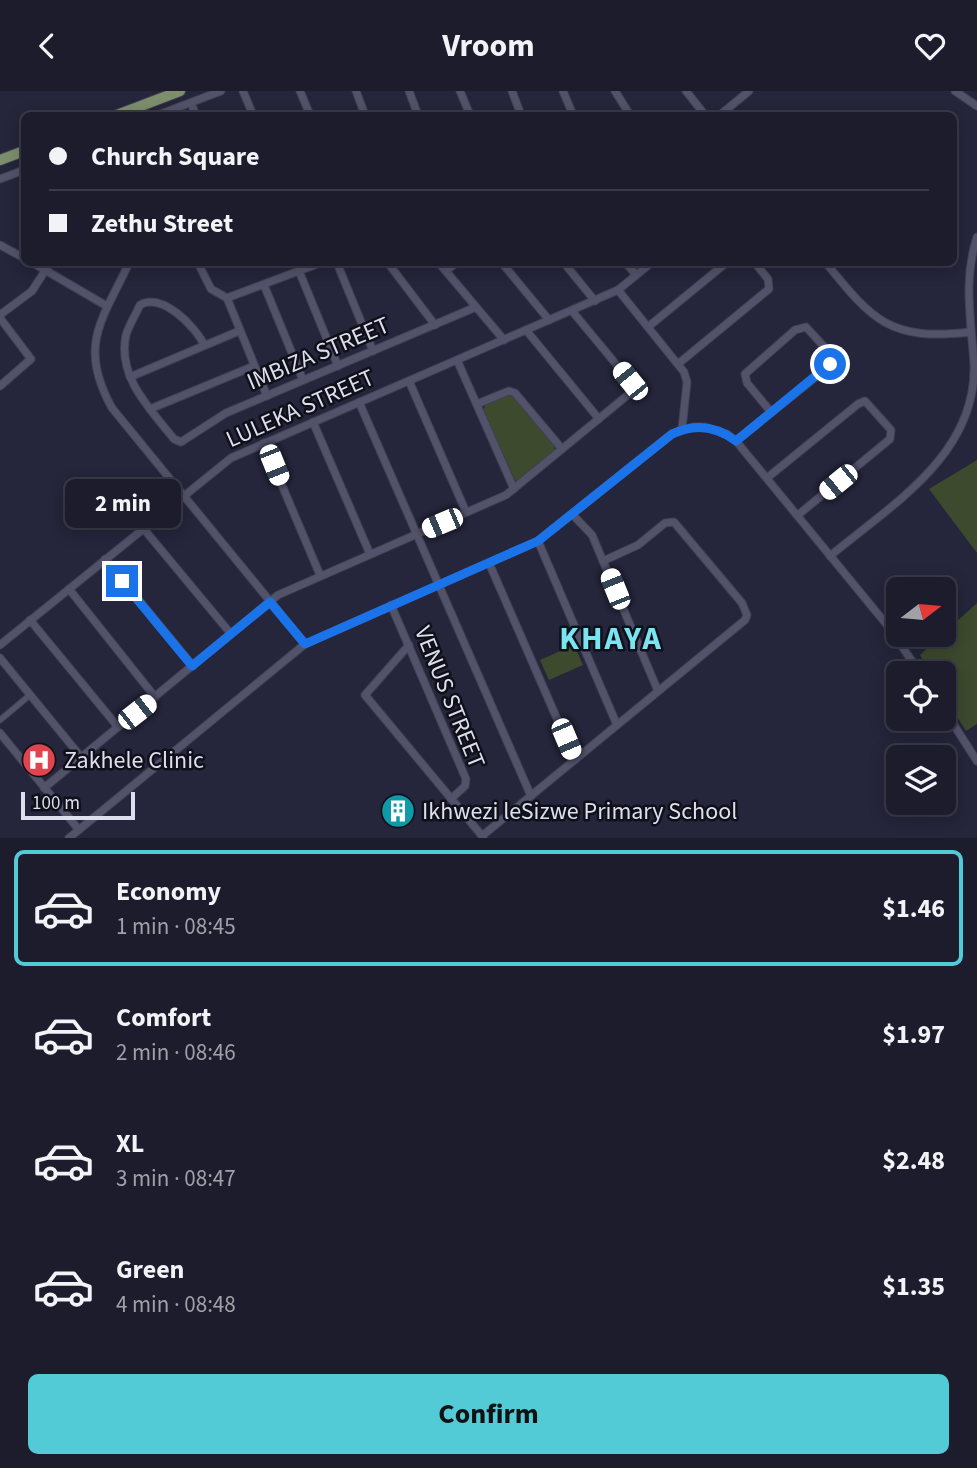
<!DOCTYPE html>
<meta charset="utf-8">
<style>
body{margin:0;font-family:"Source Sans 3",sans-serif;background:#252534;color:#f1f3f6;height:100vh;display:flex;flex-direction:column;font-size:26px;white-space:nowrap}
*{box-sizing:border-box;margin:0}
p{font-size:23px;color:#a0a1a9}
.icon{flex:none;width:38px;height:38px;fill:none;stroke:currentColor;stroke-width:2;stroke-linecap:round;stroke-linejoin:round}
.map{position:relative;height:747px;overflow:hidden}
.details{display:flex;flex-direction:column;background:#1c1c2c;flex:1}
.details>*{flex:none}
.banner{position:absolute;left:21px;top:21px;width:936px;height:154px;border-radius:10px;box-shadow:0 4px 18px #0003,0 0 0 2px #3a3a48;display:grid;align-content:center;height:154px;padding:0 28px;background:#1c1c2c}
.needle{width:46px;rotate:74deg}
.tools{position:absolute;left:886px;top:486px;display:grid;gap:14px}
.tools a{display:grid;place-items:center;width:70px;height:70px;border-radius:10px;background:#1c1c2c;box-shadow:0 4px 18px #0003,0 0 0 2px #3a3a48;font-size:35px}
.scale{position:absolute;left:21px;bottom:18px;width:114px;box-sizing:border-box;padding-left:7px;border:4px solid #dedfee;border-top:0;font-size:19px;line-height:24px;white-space:nowrap;color:#dedfee;-webkit-text-stroke:5px #0f1019;paint-order:stroke}
.end{position:absolute;width:32px;height:32px;margin:-16px;border:9px solid #1a73e8;background:#fff;box-shadow:0 0 0 4px #fff}
.from{border-radius:50%}
.bubble{position:absolute;height:49px;border-radius:10px;background:#1c1c2c;box-shadow:0 4px 18px #0003,0 0 0 2px #3a3a48;font-size:23px;font-weight:700;line-height:49px;text-align:center}
.car{position:absolute;width:21px;height:42px;margin:-21px -10px;border-radius:9px;box-shadow:0 0 5px 2px #0007;background:linear-gradient(#fff 24%,#345 0 40%,#fff 0 76%,#345 0 86%,#fff 0)}
.banner b{display:flex;align-items:center;gap:24px;height:66px;font-size:26px}
.banner b+b{border-top:2px solid #3a3a48}
.banner i{width:18px;height:18px;background:#f1f3f6}
ul{padding:12px 0 0;list-style:none}
li{display:flex;align-items:center;gap:21px;height:116px;margin:0 14px 10px;padding:0 14px;border:4px solid transparent;border-radius:10px}
li div{flex:1}
li b{display:block;font-size:26px}
li em{font-style:normal;font-weight:700}
li.current{border-color:#52cbd7}
li>.icon{width:63px;height:63px;stroke-width:1.5}
.action{display:flex;gap:14px;margin-top:auto;padding:14px 28px}
.action a{flex:1;height:80px;border-radius:10px;background:#52cbd7;color:#111;font-size:28px;font-weight:700;line-height:80px;text-align:center}
header{display:flex;justify-content:space-between;align-items:center;height:91px;padding:0 28px;background:#1c1c2c;font-size:32px;font-weight:700}
.map>svg:first-child{display:block}
.green{fill:#3d4a2e}
.lines{fill:none;stroke-linecap:round;stroke-linejoin:round}
.pedestrian-casing{stroke:#404052;stroke-width:7}
.minor-casing{stroke:#404052;stroke-width:9}
.primary-casing{stroke:#404052;stroke-width:12}
.pedestrian{stroke:#52536b;stroke-width:5}
.minor{stroke:#52536b;stroke-width:7}
.primary{stroke:#7d8e6c;stroke-width:10}
.route{stroke:#1a73e8;stroke-width:9}
.labels{text-anchor:middle;stroke-width:5;stroke-linejoin:round;paint-order:stroke}
.street-label{font-size:24px;fill:#dedfee;stroke:#0f1019}
.poi-label{font-size:24px;fill:#dedfee;stroke:#0f1019;text-anchor:start}
.district-label{font-size:32px;font-weight:bold;letter-spacing:2px;fill:#7ae5f0;stroke:#0f1019}
</style>
<header><svg class="icon" aria-label="back" viewBox="0 0 24 24"><path d="M15 5l-7 7 7 7"/></svg>Vroom<svg class="icon" aria-label="heart" viewBox="0 0 24 24"><path d="M12 20l-8-8c-3-5 5-10 8-4 3-6 11-1 8 4z"/></svg></header>
<div class="map">
<svg width="977" height="747" viewBox="0 0 977 747">
<rect width="100%" height="100%" fill="#25253b"/>
<g class="green">
<path d="M 507,303 L 513,304 L 555,355 L 553,362 L 516,391 L 483,320 L 485,313 Z"/>
<path d="M 977,369 L 977,462 L 929,398 Z"/>
<path d="M 977,512 L 977,633 L 966,640 L 943,603 L 943,583 L 931,583 L 920,564 Z"/>
<path d="M 574,554 L 583,574 L 549,589 L 540,569 Z"/>
</g>
<g class="lines">
<g class="pedestrian-casing">
<path id="pedestrian" d="M 0,629 L 30,604"/>
</g>
<g class="minor-casing">
<g id="minor">
<path d="M 243,0 L 253,24"/>
<path d="M 300,0 L 310,24"/>
<path d="M 356,0 L 365,24"/>
<path d="M 409,0 L 418,24"/>
<path d="M 460,0 L 470,24"/>
<path d="M 512,0 L 521,24"/>
<path d="M 563,0 L 573,24"/>
<path d="M 615,0 L 630,24"/>
<path d="M 686,0 L 705,24"/>
<path d="M 955,0 L 977,15"/>
<path d="M 191,12 L 196,24"/>
<path d="M 158,24 L 221,0"/>
<path d="M 720,24 L 749,0"/>
<path d="M 0,88 L 24,79"/>
<path d="M 0,154 L 24,167"/>
<path d="M 33,172 L 105,214"/>
<path d="M 129,172 C 103,228 77,254 112,317 L 305,553"/>
<path d="M 167,172 L 190,172"/>
<path d="M 198,172 L 211,198 L 227,207 L 267,305"/>
<path d="M 337,172 L 373,260"/>
<path d="M 388,172 L 435,234"/>
<path d="M 439,172 L 504,249"/>
<path d="M 502,172 L 549,229"/>
<path d="M 564,172 L 595,210"/>
<path d="M 626,172 L 636,184"/>
<path d="M 826,172 C 873,230 890,250 970,241"/>
<path d="M 299,180 L 338,275"/>
<path d="M 446,180 L 456,172"/>
<path d="M 264,194 L 303,289"/>
<path d="M 618,199 L 684,281 L 687,291 L 682,338"/>
<path d="M 227,207 L 320,172"/>
<path d="M 0,224 L 32,200 L 50,172"/>
<path d="M 0,227 L 31,268 L 0,295"/>
<path d="M 648,236 L 726,172"/>
<path d="M 526,239 L 599,328"/>
<path d="M 204,254 C 196,236 162,201 140,214 C 136,223 129,234 126,244 C 117,286 150,318 174,348 L 181,351 L 226,322 L 476,216"/>
<path d="M 457,269 L 514,398"/>
<path d="M 678,273 L 769,198 L 768,188 L 755,172"/>
<path d="M 130,286 L 239,240"/>
<path d="M 409,290 L 466,421"/>
<path d="M 359,311 L 531,705"/>
<path d="M 477,313 L 509,300 L 515,302 L 562,358"/>
<path d="M 150,318 L 254,275"/>
<path d="M 313,331 L 370,463"/>
<path d="M 736,350 L 828,276 L 830,273 L 829,261 L 806,236 L 795,239 L 745,283 L 747,292 L 771,321"/>
<path d="M 264,352 L 320,484"/>
<path d="M 767,387 L 858,313 L 865,310 L 891,339 L 890,348 L 798,424"/>
<path d="M 572,423 L 592,444 L 658,600"/>
<path d="M 143,437 L 231,543"/>
<path d="M 538,450 L 617,634"/>
<path d="M 830,465 C 891,414 977,364 974,273 C 971,228 963,189 977,146"/>
<path d="M 105,468 L 193,575"/>
<path d="M 489,472 L 575,669"/>
<path d="M 69,498 L 155,606"/>
<path d="M 391,514 L 466,688 L 465,695 L 451,708"/>
<path d="M 30,529 L 118,636"/>
<path d="M 0,554 L 231,367 L 618,199 L 651,172"/>
<path d="M 409,554 L 365,604 L 483,746"/>
<path d="M 0,567 L 81,666"/>
<path d="M 943,617 L 977,670"/>
<path d="M 0,642 L 79,739"/>
<path d="M 44,697 L 278,504 L 506,404 L 629,303 L 632,297 L 630,290 L 572,220"/>
<path d="M 482,745 L 745,529 L 747,524 L 742,512 L 674,431 L 665,432 L 638,454 L 603,470"/>
<path d="M 69,747 L 305,553 L 538,450 L 672,343 L 693,336 L 705,336 L 727,343 L 736,350 L 887,534 L 921,583"/>
</g>
</g>
<g class="primary-casing">
<g id="primary">
<path d="M 117,24 L 180,0"/>
<path d="M 0,69 L 24,60"/>
</g>
</g>
<use href="#pedestrian" class="pedestrian"/>
<use href="#minor" class="minor"/>
<use href="#primary" class="primary"/>
</g>
<g class="lines">
<path class="route" d="M 122,490 L 192,575 L 270,511 L 305,553 L 538,450 L 672,343 C 695,332 716,335 736,350 L 830,273"/>
</g>
<defs>
<g id="hospital-disc" transform="scale(1.75)"><circle r="9.5" fill="#e0444e" stroke="#0f1019"/><path d="M-5-5h3v3.5h4V-5h3V5h-3V1.5h-4V5h-3Z" fill="#fff"/></g>
<g id="building-disc" transform="scale(1.75)"><circle r="9.5" fill="#0f9aa8" stroke="#0f1019"/><path d="M-4-6H4V6H1V3H-1V6H-4ZM-2.5-4.3h1.7v1.8h-1.7ZM.8-4.3h1.7v1.8H.8ZM-2.5-1h1.7V.8h-1.7ZM.8-1h1.7V.8H.8Z" fill="#fff"/></g>
</defs>
<g fill-rule="evenodd">
<use href="#hospital-disc" x="39" y="669"/>
<use href="#building-disc" x="398" y="720"/>
</g>
<g class="labels">
<g class="street-label">
<text transform="translate(318 262) rotate(-23)" y="8">IMBIZA STREET</text>
<text transform="translate(300 317) rotate(-24)" y="8">LULEKA STREET</text>
<text transform="translate(450 606) rotate(68)" y="8">VENUS STREET</text>
</g>
<g class="poi-label">
<text x="64" y="677">Zakhele Clinic</text>
<text x="422" y="728">Ikhwezi leSizwe Primary School</text>
</g>
<g class="district-label">
<text x="611" y="558">KHAYA</text>
</g>
</g>
</svg>
<div class="tools">
<a><svg class="needle" viewBox="-14 -14 28 28"><path d="M0-13l5 13h-10z" fill="#e53935"/><path d="M0 13l5-13h-10z" fill="#a0a1a9"/></svg></a>
<a><svg class="icon" aria-label="locate" viewBox="0 0 24 24"><circle cx="12" cy="12" r="6"/><path d="M12 2v4M12 18v4M2 12h4M18 12h4"/></svg></a>
<a><svg class="icon" aria-label="layers" viewBox="0 0 24 24"><path d="M12 4l9 5-9 5-9-5zM3 14l9 5 9-5"/></svg></a>
</div>
<div class="scale">100 m</div>
<i class="end from" style="left:830px;top:273px"></i>
<i class="end" style="left:122px;top:490px"></i>
<div class="bubble" style="left:65px;top:388px;width:116px">2 min</div>
<i class="car" style="left:630px;top:290px;rotate:321deg"></i>
<i class="car" style="left:274px;top:374px;rotate:158deg"></i>
<i class="car" style="left:838px;top:391px;rotate:231deg"></i>
<i class="car" style="left:442px;top:432px;rotate:247deg"></i>
<i class="car" style="left:615px;top:498px;rotate:338deg"></i>
<i class="car" style="left:137px;top:621px;rotate:52deg"></i>
<i class="car" style="left:566px;top:648px;rotate:157deg"></i>
<div class="banner">
<b><i class="from"></i>Church Square</b>
<b><i></i>Zethu Street</b>
</div>
</div>
<section class="details">
<ul>
<li class="current"><svg class="icon" aria-label="car" viewBox="0 0 24 24"><path d="M5 17H2v-5l4-1 3-4h7l3 4 3 1v5h-3M9 17h6M6 11h13"/><circle cx="7" cy="17" r="2"/><circle cx="17" cy="17" r="2"/></svg><div><b>Economy</b><p>1 min · 08:45</p></div><em>$1.46</em></li>
<li><svg class="icon" aria-label="car" viewBox="0 0 24 24"><path d="M5 17H2v-5l4-1 3-4h7l3 4 3 1v5h-3M9 17h6M6 11h13"/><circle cx="7" cy="17" r="2"/><circle cx="17" cy="17" r="2"/></svg><div><b>Comfort</b><p>2 min · 08:46</p></div><em>$1.97</em></li>
<li><svg class="icon" aria-label="car" viewBox="0 0 24 24"><path d="M5 17H2v-5l4-1 3-4h7l3 4 3 1v5h-3M9 17h6M6 11h13"/><circle cx="7" cy="17" r="2"/><circle cx="17" cy="17" r="2"/></svg><div><b>XL</b><p>3 min · 08:47</p></div><em>$2.48</em></li>
<li><svg class="icon" aria-label="car" viewBox="0 0 24 24"><path d="M5 17H2v-5l4-1 3-4h7l3 4 3 1v5h-3M9 17h6M6 11h13"/><circle cx="7" cy="17" r="2"/><circle cx="17" cy="17" r="2"/></svg><div><b>Green</b><p>4 min · 08:48</p></div><em>$1.35</em></li>
</ul>
<div class="action"><a>Confirm</a></div>
</section>
